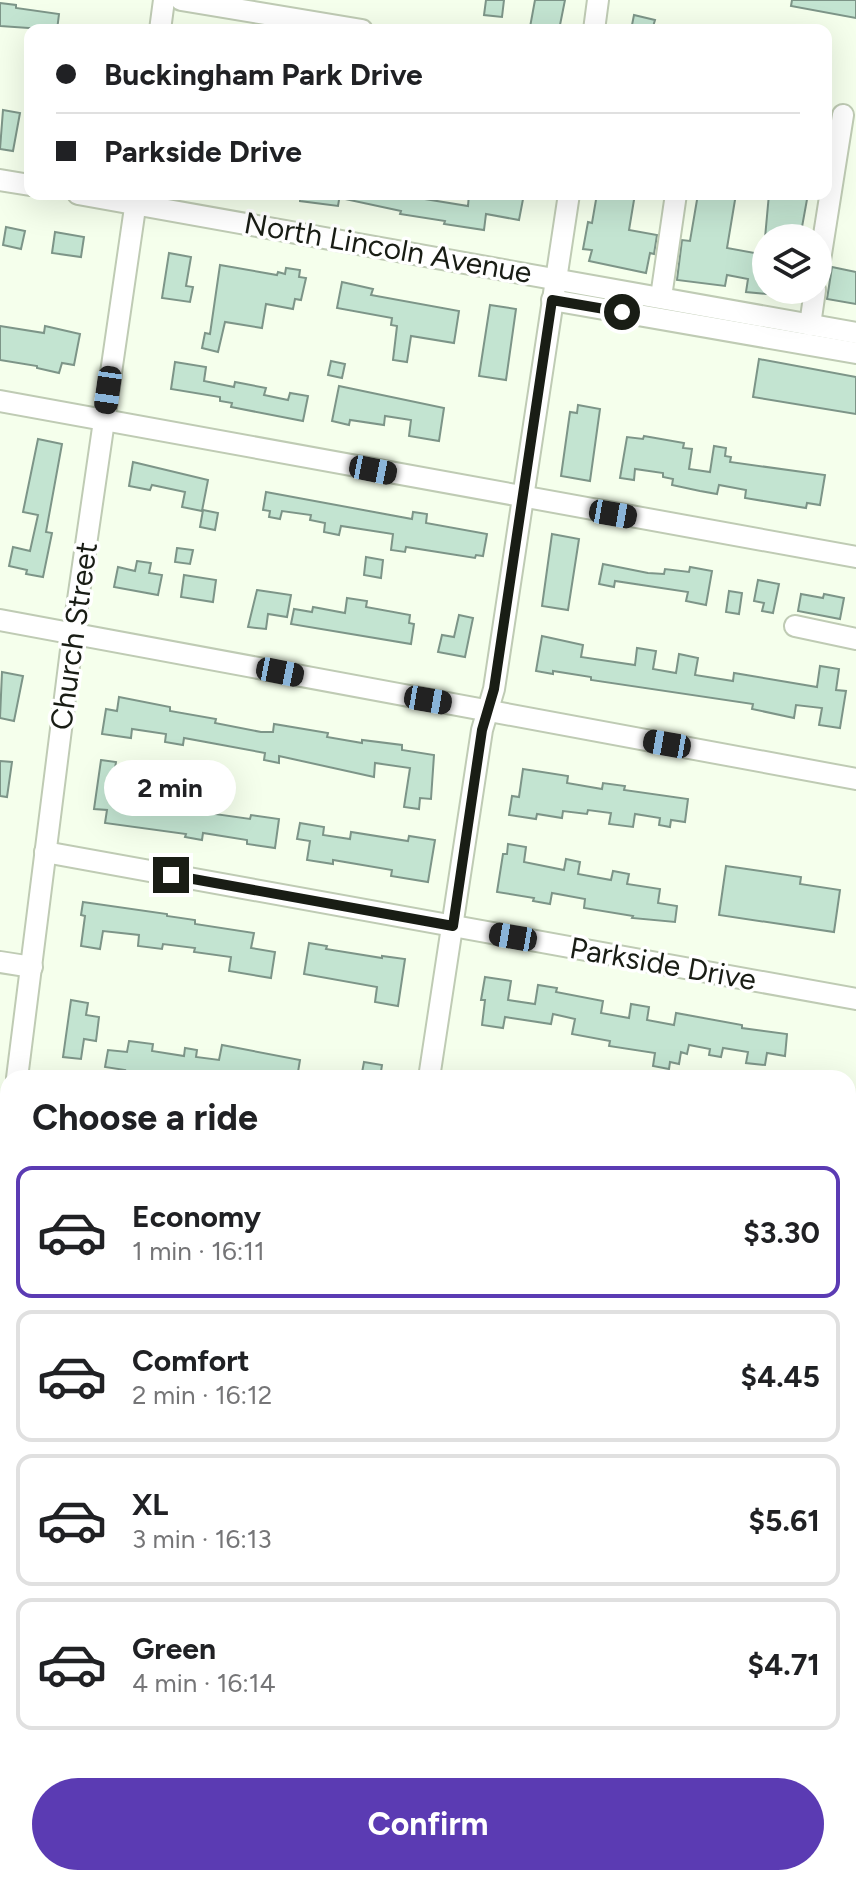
<!DOCTYPE html>
<meta charset="utf-8">
<style>
body{margin:0;font-family:Figtree,sans-serif;background:#f6f6f6;color:#202124;height:100vh;display:flex;flex-direction:column;font-size:30px;white-space:nowrap}
*{box-sizing:border-box;margin:0}
p{font-size:26px;color:#757577}
.icon{flex:none;width:44px;height:44px;fill:none;stroke:currentColor;stroke-width:2;stroke-linecap:round;stroke-linejoin:round}
.map{position:relative;flex:1;overflow:hidden}
.panel{position:absolute;left:0px;top:1070px;width:856px;height:816px;display:flex;flex-direction:column;background:#fff;border-radius:24px 24px 0 0;box-shadow:0 8px 32px #0002}
.panel>*{flex:none}
.guide{position:absolute;left:24px;top:24px;width:808px;height:176px;border-radius:16px;box-shadow:0 8px 32px #0002;display:grid;align-content:center;height:176px;padding:0 32px;background:#fff}
.buttons{position:absolute;left:752px;top:224px;display:grid;gap:16px}
.buttons a{display:grid;place-items:center;width:80px;height:80px;border-radius:50%;background:#fff;box-shadow:0 8px 32px #0002;font-size:40px}
.end{position:absolute;width:36px;height:36px;margin:-18px;border:10px solid #191d15;background:#fff;box-shadow:0 0 0 4px #fff}
.from{border-radius:50%}
.bubble{position:absolute;height:56px;border-radius:28px;background:#fff;box-shadow:0 8px 32px #0002;font-size:26px;font-weight:700;line-height:56px;text-align:center}
.car{position:absolute;width:24px;height:48px;margin:-24px -12px;border-radius:10px;box-shadow:0 0 6px 2px #0007;background:linear-gradient(#222 24%,#8ab4d8 0 40%,#222 0 76%,#8ab4d8 0 86%,#222 0)}
.guide b{display:flex;align-items:center;gap:28px;height:76px;font-size:30px}
.guide b+b{border-top:2px solid #e0e0e0}
.guide i{width:20px;height:20px;background:#202124}
ul{padding:0;list-style:none}
li{display:flex;align-items:center;gap:24px;height:132px;margin:0 16px 12px;padding:0 16px;border:4px solid #e0e0e0;border-radius:16px}
li div{flex:1}
li b{display:block;font-size:30px}
li em{font-style:normal;font-weight:700}
li.on{border-color:#5b3bb3}
li>.icon{width:72px;height:72px;stroke-width:1.5}
h2{padding:0 32px;font-size:36px;line-height:96px}
.button{display:flex;gap:16px;margin-top:auto;padding:16px 32px}
.button a{flex:1;height:92px;border-radius:48px;background:#5b3bb3;color:#fff;font-size:32px;font-weight:700;line-height:92px;text-align:center}
.map>svg:first-child{display:block}
.water{fill:#c3edeb}
.building{fill:#c3e4d1;stroke:#7d9588;stroke-width:2}
.lines{fill:none;stroke-linecap:round;stroke-linejoin:round}
.minor-casing{stroke:#bfcbb4;stroke-width:24}
.minor{stroke:#fff;stroke-width:20}
.route{stroke:#191d15;stroke-width:10}
.labels{text-anchor:middle;stroke-width:7;stroke-linejoin:round;paint-order:stroke}
.street-label{font-size:30px;fill:#191d15;stroke:#fff}
</style>
<div class="map">
<svg width="856" height="1886" viewBox="0 0 856 1886">
<rect width="100%" height="100%" fill="#f5ffec"/>
<path class="water" d="M 848,1833 L 856,1835 L 856,1886 L 830,1886 L 829,1878 L 848,1878 Z"/>
<g class="building">
<path d="M 486,0 L 504,0 L 502,17 L 484,15 Z"/>
<path d="M 535,0 L 565,0 L 559,30 L 530,27 Z"/>
<path d="M 792,0 L 856,0 L 856,18 L 791,6 Z"/>
<path d="M 0,3 L 16,5 L 16,8 L 59,14 L 57,30 L 0,26 Z"/>
<path d="M 634,15 L 655,20 L 652,30 L 631,30 Z"/>
<path d="M 3,110 L 20,113 L 13,151 L 0,149 Z"/>
<path d="M 300,194 L 340,194 L 338,206 L 300,201 Z"/>
<path d="M 346,194 L 394,194 L 468,206 L 469,194 L 524,194 L 519,220 L 486,214 L 484,230 L 444,224 L 445,221 L 400,214 L 401,211 L 345,199 Z"/>
<path d="M 597,194 L 635,194 L 629,230 L 657,235 L 654,254 L 650,253 L 646,273 L 589,261 L 592,250 L 583,249 L 588,222 L 592,223 Z"/>
<path d="M 698,194 L 736,194 L 727,248 L 766,255 L 766,294 L 746,292 L 748,279 L 727,275 L 725,286 L 677,280 L 682,240 L 690,241 Z"/>
<path d="M 769,194 L 808,194 L 800,238 L 765,238 Z"/>
<path d="M 6,227 L 25,231 L 21,249 L 3,245 Z"/>
<path d="M 55,232 L 84,237 L 81,257 L 52,253 Z"/>
<path d="M 169,253 L 191,257 L 186,286 L 193,287 L 190,302 L 162,298 Z"/>
<path d="M 220,265 L 277,275 L 278,272 L 285,274 L 286,268 L 300,270 L 299,277 L 306,278 L 301,300 L 295,299 L 293,309 L 266,304 L 262,328 L 225,322 L 218,352 L 202,348 L 205,333 L 210,334 Z"/>
<path d="M 832,267 L 856,272 L 856,304 L 827,299 Z"/>
<path d="M 342,282 L 373,289 L 371,295 L 459,311 L 454,343 L 411,336 L 407,362 L 393,360 L 397,326 L 391,325 L 392,318 L 337,308 Z"/>
<path d="M 490,305 L 516,309 L 506,380 L 479,376 Z"/>
<path d="M 0,326 L 44,333 L 45,326 L 80,334 L 74,365 L 62,363 L 59,373 L 37,368 L 37,366 L 0,360 Z"/>
<path d="M 759,359 L 856,377 L 856,414 L 753,397 Z"/>
<path d="M 331,361 L 345,364 L 342,378 L 328,375 Z"/>
<path d="M 175,362 L 206,367 L 204,381 L 234,387 L 235,382 L 266,388 L 264,395 L 288,400 L 290,393 L 308,396 L 303,421 L 231,407 L 232,403 L 220,401 L 220,397 L 171,389 Z"/>
<path d="M 339,386 L 444,408 L 439,441 L 409,436 L 411,420 L 385,416 L 384,425 L 350,420 L 349,425 L 332,421 Z"/>
<path d="M 578,405 L 600,409 L 590,481 L 561,476 L 570,412 L 577,413 Z"/>
<path d="M 644,436 L 684,443 L 683,448 L 692,449 L 689,469 L 710,472 L 714,446 L 726,448 L 725,456 L 731,457 L 730,462 L 825,475 L 820,505 L 807,503 L 806,508 L 745,498 L 746,490 L 719,485 L 717,494 L 700,491 L 672,485 L 673,479 L 663,477 L 663,473 L 635,469 L 634,480 L 620,478 L 627,437 L 643,439 Z"/>
<path d="M 38,439 L 62,444 L 46,532 L 52,533 L 43,577 L 26,574 L 27,570 L 9,566 L 13,547 L 30,551 L 38,515 L 23,512 Z"/>
<path d="M 133,462 L 208,480 L 202,511 L 182,507 L 185,492 L 152,485 L 150,490 L 129,486 Z"/>
<path d="M 266,492 L 412,519 L 413,512 L 427,514 L 426,523 L 487,534 L 483,556 L 476,555 L 475,558 L 406,547 L 405,552 L 391,550 L 393,534 L 341,526 L 339,535 L 324,532 L 325,523 L 310,520 L 311,515 L 282,511 L 280,519 L 269,517 L 270,511 L 263,510 Z"/>
<path d="M 203,510 L 218,513 L 215,530 L 200,527 Z"/>
<path d="M 552,534 L 579,539 L 568,610 L 542,606 Z"/>
<path d="M 177,548 L 193,550 L 190,564 L 175,562 Z"/>
<path d="M 366,557 L 383,560 L 381,578 L 364,575 Z"/>
<path d="M 137,561 L 151,563 L 149,573 L 162,575 L 158,595 L 114,587 L 118,567 L 135,571 Z"/>
<path d="M 603,564 L 648,573 L 664,574 L 665,569 L 689,572 L 690,567 L 712,571 L 706,605 L 686,601 L 688,592 L 615,581 L 614,587 L 599,584 Z"/>
<path d="M 184,575 L 216,580 L 213,602 L 181,597 Z"/>
<path d="M 758,580 L 779,584 L 773,613 L 762,611 L 764,603 L 754,601 Z"/>
<path d="M 257,590 L 291,595 L 287,617 L 268,614 L 266,629 L 248,627 Z"/>
<path d="M 729,591 L 742,593 L 739,614 L 726,612 Z"/>
<path d="M 801,594 L 823,598 L 824,594 L 844,598 L 840,619 L 798,611 Z"/>
<path d="M 347,598 L 367,601 L 366,607 L 410,615 L 409,623 L 414,624 L 411,644 L 291,624 L 294,609 L 312,612 L 313,607 L 345,613 Z"/>
<path d="M 459,615 L 473,618 L 465,657 L 438,652 L 442,635 L 454,637 Z"/>
<path d="M 542,636 L 583,645 L 581,657 L 635,665 L 637,648 L 656,651 L 653,669 L 676,673 L 679,654 L 698,658 L 695,675 L 733,681 L 734,673 L 817,687 L 820,666 L 839,669 L 836,690 L 846,691 L 840,728 L 819,725 L 822,708 L 796,705 L 794,718 L 752,709 L 753,704 L 591,680 L 591,677 L 553,671 L 553,674 L 536,671 Z"/>
<path d="M 2,672 L 23,676 L 14,721 L 0,718 Z"/>
<path d="M 119,697 L 170,707 L 170,711 L 216,719 L 215,723 L 261,732 L 273,732 L 274,724 L 328,733 L 327,737 L 362,743 L 362,740 L 402,745 L 402,750 L 434,755 L 431,799 L 420,798 L 419,809 L 404,807 L 410,768 L 375,763 L 374,777 L 279,756 L 279,763 L 264,760 L 265,753 L 184,738 L 183,745 L 165,742 L 166,734 L 132,729 L 131,738 L 102,734 L 106,709 L 117,711 Z"/>
<path d="M 101,760 L 116,762 L 111,794 L 149,799 L 150,790 L 174,794 L 172,808 L 250,819 L 251,815 L 279,819 L 275,848 L 247,844 L 247,840 L 203,833 L 202,840 L 185,837 L 186,834 L 105,823 L 107,810 L 94,809 Z"/>
<path d="M 0,761 L 12,762 L 7,797 L 0,796 Z"/>
<path d="M 523,769 L 568,776 L 567,783 L 602,789 L 603,783 L 625,786 L 624,790 L 688,799 L 685,822 L 671,820 L 670,827 L 659,825 L 660,818 L 635,814 L 633,827 L 609,824 L 611,813 L 588,810 L 587,814 L 563,811 L 562,818 L 537,814 L 536,819 L 509,815 L 512,796 L 519,797 Z"/>
<path d="M 300,823 L 324,827 L 323,835 L 350,839 L 351,832 L 408,841 L 409,836 L 435,840 L 428,882 L 391,876 L 392,870 L 333,860 L 333,864 L 307,860 L 310,841 L 297,839 Z"/>
<path d="M 508,844 L 526,847 L 524,862 L 564,870 L 566,859 L 580,862 L 578,874 L 611,880 L 613,871 L 629,874 L 627,884 L 660,889 L 658,903 L 677,906 L 675,922 L 632,918 L 633,916 L 584,908 L 585,899 L 552,893 L 550,904 L 533,901 L 534,898 L 497,892 L 503,854 L 507,854 Z"/>
<path d="M 726,866 L 801,877 L 800,884 L 840,890 L 834,932 L 719,915 Z"/>
<path d="M 83,902 L 167,914 L 167,916 L 195,920 L 195,924 L 254,933 L 251,948 L 275,952 L 271,978 L 229,971 L 231,957 L 194,952 L 195,948 L 163,944 L 162,949 L 138,946 L 139,935 L 103,931 L 100,949 L 81,946 L 85,916 L 81,915 Z"/>
<path d="M 309,943 L 327,946 L 326,949 L 382,958 L 382,956 L 405,959 L 398,1006 L 375,1002 L 377,987 L 304,974 Z"/>
<path d="M 485,977 L 511,981 L 508,1000 L 535,1004 L 538,985 L 557,988 L 556,992 L 603,1001 L 601,1013 L 629,1018 L 631,1004 L 649,1007 L 647,1020 L 674,1025 L 676,1013 L 742,1025 L 742,1028 L 787,1034 L 785,1056 L 767,1053 L 765,1065 L 746,1063 L 748,1052 L 723,1048 L 721,1057 L 709,1055 L 710,1049 L 689,1045 L 687,1054 L 681,1052 L 679,1064 L 670,1062 L 669,1069 L 653,1066 L 655,1053 L 609,1046 L 610,1041 L 572,1034 L 575,1019 L 553,1014 L 551,1024 L 505,1017 L 503,1028 L 482,1025 L 485,1000 L 481,1000 Z"/>
<path d="M 71,1000 L 88,1003 L 86,1015 L 99,1017 L 96,1041 L 84,1039 L 81,1059 L 63,1057 Z"/>
<path d="M 129,1041 L 153,1044 L 152,1051 L 184,1056 L 185,1048 L 197,1050 L 196,1057 L 219,1060 L 222,1045 L 300,1060 L 297,1078 L 157,1078 L 124,1073 L 125,1070 L 105,1067 L 108,1050 L 127,1052 Z"/>
<path d="M 364,1062 L 382,1065 L 380,1078 L 361,1078 Z"/>
</g>
<g class="lines">
<g class="minor-casing">
<g id="minor">
<path d="M 181,0 L 362,30"/>
<path d="M 160,30 L 164,0"/>
<path d="M 594,30 L 598,0"/>
<path d="M 0,180 L 30,185"/>
<path d="M 78,194 L 856,333"/>
<path d="M 818,273 L 843,115"/>
<path d="M 661,297 L 676,194"/>
<path d="M 552,300 L 856,353"/>
<path d="M 810,325 L 815,290"/>
<path d="M 0,401 L 856,557"/>
<path d="M 0,620 L 856,779"/>
<path d="M 795,626 L 856,639"/>
<path d="M 45,852 L 856,999"/>
<path d="M 0,962 L 32,967"/>
<path d="M 17,1078 L 73,634 L 137,194"/>
<path d="M 429,1078 L 482,730 L 494,689 L 569,194"/>
<path d="M 0,1214 L 8,1150"/>
<path d="M 848,1223 L 856,1171"/>
<path d="M 848,1247 L 856,1248"/>
<path d="M 0,1312 L 8,1313"/>
<path d="M 848,1336 L 856,1339"/>
<path d="M 0,1540 L 8,1541"/>
<path d="M 848,1651 L 856,1595"/>
<path d="M 848,1711 L 856,1712"/>
<path d="M 848,1749 L 856,1750"/>
<path d="M 0,1771 L 8,1772"/>
<path d="M 577,1878 L 621,1886"/>
<path d="M 194,1886 L 196,1878"/>
<path d="M 463,1886 L 465,1878"/>
<path d="M 684,1886 L 685,1878"/>
<path d="M 747,1886 L 748,1878"/>
</g>
</g>
<use href="#minor" class="minor"/>
</g>
<g class="lines">
<path class="route" d="M 171,875 L 453,926 L 482,730 L 494,689 L 552,300 L 622,312"/>
</g>
<g class="labels">
<g class="street-label">
<text transform="translate(388 248) rotate(10)" y="10">North Lincoln Avenue</text>
<text transform="translate(74 636) rotate(-82)" y="10">Church Street</text>
<text transform="translate(663 964) rotate(10)" y="10">Parkside Drive</text>
</g>
</g>
</svg>
<div class="buttons">
<a><svg class="icon" aria-label="layers" viewBox="0 0 24 24"><path d="M12 4l9 5-9 5-9-5zM3 14l9 5 9-5"/></svg></a>
</div>
<i class="end from" style="left:622px;top:312px"></i>
<i class="end" style="left:171px;top:875px"></i>
<div class="bubble" style="left:104px;top:760px;width:132px">2 min</div>
<i class="car" style="left:108px;top:390px;rotate:188deg"></i>
<i class="car" style="left:373px;top:470px;rotate:101deg"></i>
<i class="car" style="left:613px;top:514px;rotate:100deg"></i>
<i class="car" style="left:280px;top:672px;rotate:101deg"></i>
<i class="car" style="left:428px;top:700px;rotate:100deg"></i>
<i class="car" style="left:667px;top:744px;rotate:280deg"></i>
<i class="car" style="left:513px;top:937px;rotate:280deg"></i>
<div class="guide">
<b><i class="from"></i>Buckingham Park Drive</b>
<b><i></i>Parkside Drive</b>
</div>
<section class="panel">
<h2>Choose a ride</h2>
<ul>
<li class="on"><svg class="icon" aria-label="car" viewBox="0 0 24 24"><path d="M5 17H2v-5l4-1 3-4h7l3 4 3 1v5h-3M9 17h6M6 11h13"/><circle cx="7" cy="17" r="2"/><circle cx="17" cy="17" r="2"/></svg><div><b>Economy</b><p>1 min · 16:11</p></div><em>$3.30</em></li>
<li><svg class="icon" aria-label="car" viewBox="0 0 24 24"><path d="M5 17H2v-5l4-1 3-4h7l3 4 3 1v5h-3M9 17h6M6 11h13"/><circle cx="7" cy="17" r="2"/><circle cx="17" cy="17" r="2"/></svg><div><b>Comfort</b><p>2 min · 16:12</p></div><em>$4.45</em></li>
<li><svg class="icon" aria-label="car" viewBox="0 0 24 24"><path d="M5 17H2v-5l4-1 3-4h7l3 4 3 1v5h-3M9 17h6M6 11h13"/><circle cx="7" cy="17" r="2"/><circle cx="17" cy="17" r="2"/></svg><div><b>XL</b><p>3 min · 16:13</p></div><em>$5.61</em></li>
<li><svg class="icon" aria-label="car" viewBox="0 0 24 24"><path d="M5 17H2v-5l4-1 3-4h7l3 4 3 1v5h-3M9 17h6M6 11h13"/><circle cx="7" cy="17" r="2"/><circle cx="17" cy="17" r="2"/></svg><div><b>Green</b><p>4 min · 16:14</p></div><em>$4.71</em></li>
</ul>
<div class="button"><a>Confirm</a></div>
</section>
</div>
